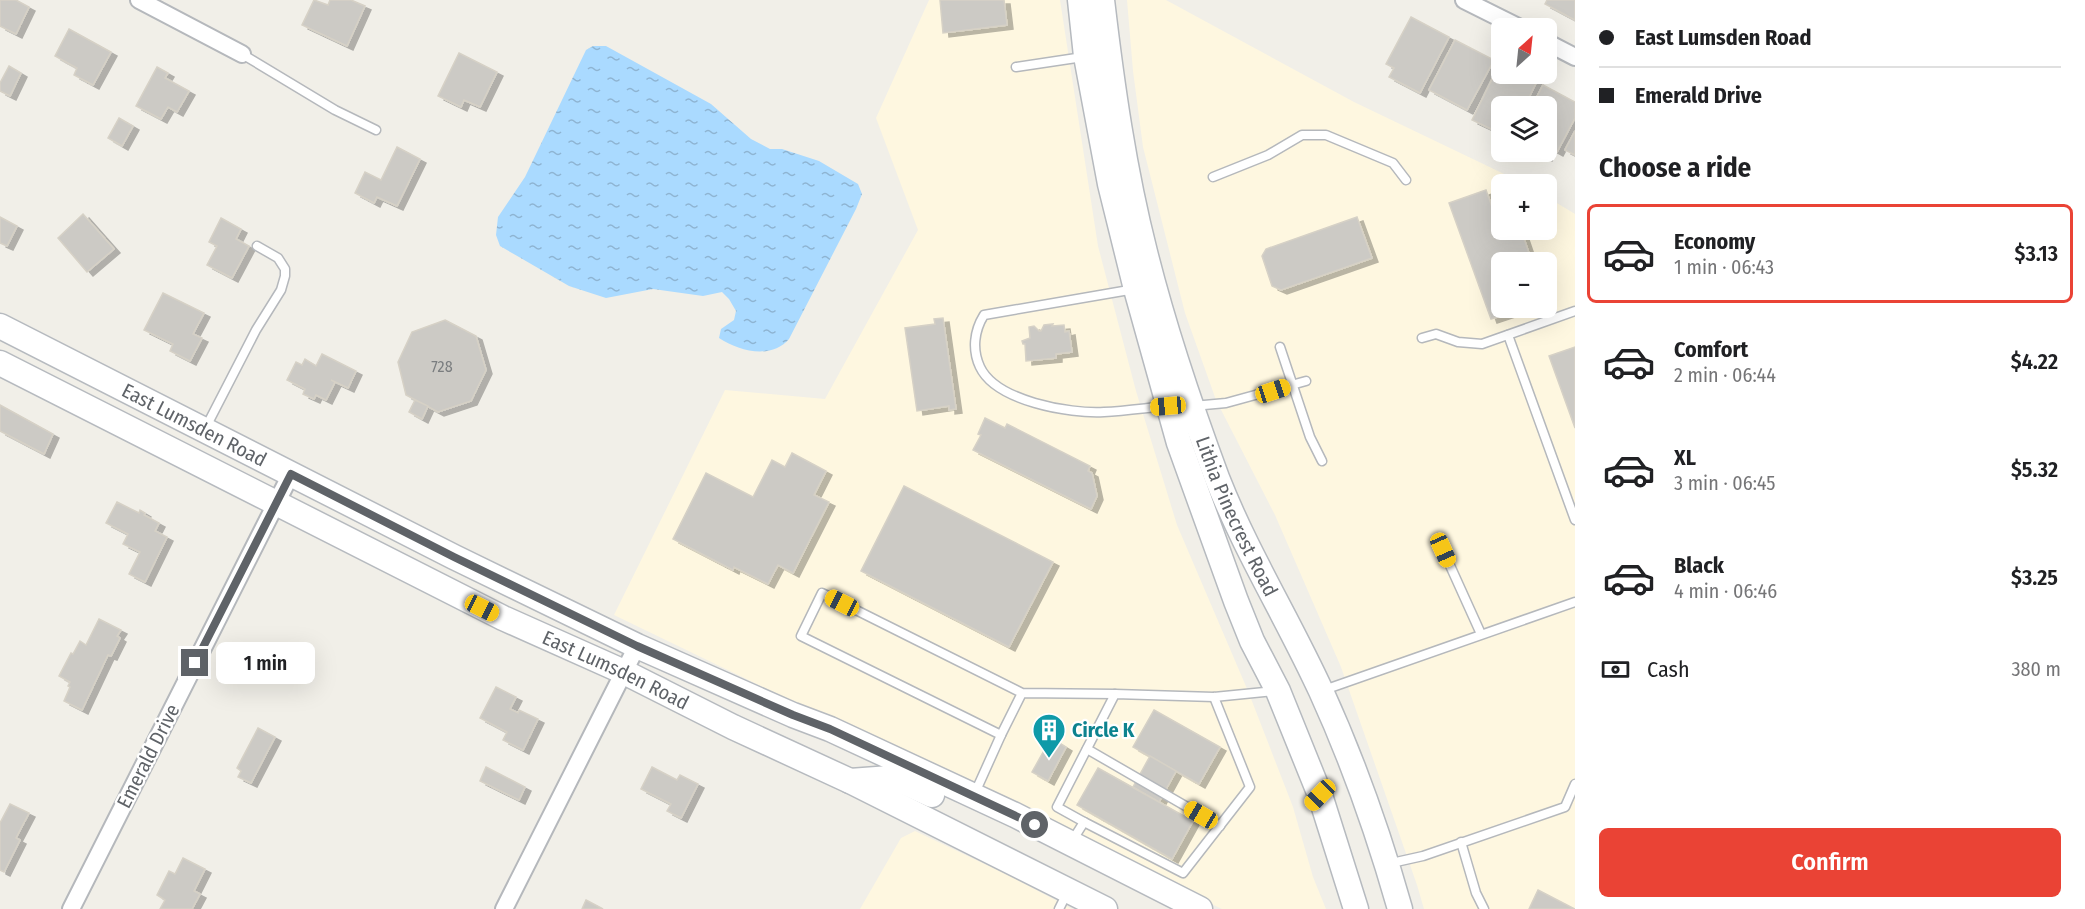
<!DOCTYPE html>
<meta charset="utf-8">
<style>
body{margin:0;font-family:"Fira Sans Condensed",sans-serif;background:#f2f2f2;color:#202124;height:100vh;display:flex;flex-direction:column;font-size:22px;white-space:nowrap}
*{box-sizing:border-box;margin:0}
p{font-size:20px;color:#757577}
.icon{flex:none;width:33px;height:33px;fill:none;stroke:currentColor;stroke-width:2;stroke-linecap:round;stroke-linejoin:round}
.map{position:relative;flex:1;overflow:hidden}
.panel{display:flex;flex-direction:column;background:#fff;width:510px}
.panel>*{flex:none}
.top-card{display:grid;align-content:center;height:132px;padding:0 24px;background:#fff}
.needle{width:39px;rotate:27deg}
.fabs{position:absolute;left:1491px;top:18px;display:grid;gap:12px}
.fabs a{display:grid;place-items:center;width:66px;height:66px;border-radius:9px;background:#fff;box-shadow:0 6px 24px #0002;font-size:30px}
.end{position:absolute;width:27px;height:27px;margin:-14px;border:8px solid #5f6368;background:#fff;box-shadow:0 0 0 3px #fff}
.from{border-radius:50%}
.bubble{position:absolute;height:42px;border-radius:9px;background:#fff;box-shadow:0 6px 24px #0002;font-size:20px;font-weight:600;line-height:42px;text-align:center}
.car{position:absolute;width:18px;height:36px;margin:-18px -9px;border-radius:8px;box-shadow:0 0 4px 2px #0007;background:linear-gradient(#f5c518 24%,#345 0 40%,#f5c518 0 76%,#345 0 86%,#f5c518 0)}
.top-card b{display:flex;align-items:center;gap:21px;height:57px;font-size:22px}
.top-card b+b{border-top:2px solid #e0e0e0}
.top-card i{width:15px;height:15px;background:#202124}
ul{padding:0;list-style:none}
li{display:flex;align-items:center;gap:18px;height:99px;margin:0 12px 9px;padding:0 12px;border:3px solid transparent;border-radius:9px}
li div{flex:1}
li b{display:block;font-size:22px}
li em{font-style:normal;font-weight:600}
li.active{border-color:#ea4335}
li>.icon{width:54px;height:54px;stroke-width:1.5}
h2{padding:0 24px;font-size:27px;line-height:72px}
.pay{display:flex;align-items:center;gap:15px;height:66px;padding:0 24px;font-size:22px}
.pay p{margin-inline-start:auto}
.button{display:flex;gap:12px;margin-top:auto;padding:12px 24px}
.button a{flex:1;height:69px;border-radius:9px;background:#ea4335;color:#fff;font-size:24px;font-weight:600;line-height:69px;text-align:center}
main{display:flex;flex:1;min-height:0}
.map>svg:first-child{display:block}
.commercial{fill:#fef7e0;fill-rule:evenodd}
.water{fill:url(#water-ripples)}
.building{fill:#cccac5;stroke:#d6d1c6;stroke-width:1.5;filter:url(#shadow)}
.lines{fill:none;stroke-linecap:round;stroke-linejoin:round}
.lane-casing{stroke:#b5b8bc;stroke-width:11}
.street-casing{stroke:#b5b8bc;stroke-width:20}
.secondary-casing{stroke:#b6babf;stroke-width:27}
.lane{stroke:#fff;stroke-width:8}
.street{stroke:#fff;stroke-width:16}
.secondary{stroke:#fff;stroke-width:24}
.route{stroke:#5f6368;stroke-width:8}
.labels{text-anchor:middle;stroke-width:4.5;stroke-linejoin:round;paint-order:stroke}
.number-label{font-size:16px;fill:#7a7d7f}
.street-label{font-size:20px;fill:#5f6368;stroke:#fff}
.culture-label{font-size:20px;font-weight:bold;fill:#0d838f;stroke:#fff;text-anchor:start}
</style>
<main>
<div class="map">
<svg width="1575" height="909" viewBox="0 0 1575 909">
<defs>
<pattern id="water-ripples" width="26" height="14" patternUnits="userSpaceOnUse" patternTransform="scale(1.5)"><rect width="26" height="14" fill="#aadaff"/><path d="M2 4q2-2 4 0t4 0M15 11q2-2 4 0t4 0" fill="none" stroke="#8eb4d2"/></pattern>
<filter id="shadow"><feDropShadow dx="6" dy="4" stdDeviation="0" flood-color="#0004"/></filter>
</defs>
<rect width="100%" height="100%" fill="#f1efe8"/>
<g class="commercial">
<path d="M 929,0 L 1060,0 L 1098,246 L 1136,391 L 1177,525 L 1248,691 L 1293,807 L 1313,877 L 1326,909 L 1222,909 L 614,615 L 725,390 L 825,399 L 918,230 L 876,118 Z"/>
<path d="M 1127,0 L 1166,0 L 1354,102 L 1525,184 L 1502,184 L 1502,230 L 1546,230 L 1547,197 L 1575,214 L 1575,909 L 1424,909 L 1417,885 L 1341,667 L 1275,515 L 1216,400 L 1185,313 L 1143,147 L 1133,71 ZM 1502,262 L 1546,262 L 1546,308 L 1502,308 Z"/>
<path d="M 915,831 L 1012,877 L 1072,909 L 860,909 L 901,838 Z"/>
</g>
<path class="water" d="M 593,46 L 606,46 L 711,104 L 751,139 L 770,149 L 782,149 L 819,161 L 858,184 L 862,194 L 856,209 L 789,339 C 771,360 739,351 719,338 L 721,329 L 734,320 L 736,311 L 729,299 L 722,292 L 703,296 L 653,289 L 606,298 L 569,286 L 500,246 L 496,235 L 498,217 L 525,177 L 586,50 Z"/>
<g class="building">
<path d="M 0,0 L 16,0 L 29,7 L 16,34 L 0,26 Z"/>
<path d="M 314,0 L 328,5 L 330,0 L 351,0 L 365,6 L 347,46 L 302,25 Z"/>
<path d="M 940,0 L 1004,0 L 1007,25 L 943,33 Z"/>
<path d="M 1547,0 L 1575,0 L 1575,20 L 1545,4 Z"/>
<path d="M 1411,17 L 1449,37 L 1420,93 L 1389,77 L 1394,68 L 1386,64 Z"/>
<path d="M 69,29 L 111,52 L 93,85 L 74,75 L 77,68 L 55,56 Z"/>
<path d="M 1455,40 L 1494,60 L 1467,110 L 1429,90 Z"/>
<path d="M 459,53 L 497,72 L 480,107 L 464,100 L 461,107 L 438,96 Z"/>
<path d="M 1500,63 L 1502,64 L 1502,74 L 1521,74 L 1537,81 L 1525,106 L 1502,106 L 1502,134 L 1472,120 Z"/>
<path d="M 9,66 L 21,73 L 10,96 L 0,91 L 0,83 Z"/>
<path d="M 157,67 L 168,73 L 165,78 L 189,91 L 177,112 L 168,107 L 161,119 L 136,106 Z"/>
<path d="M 1543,85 L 1575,102 L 1575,118 L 1557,152 L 1550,148 L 1546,157 L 1535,152 L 1546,152 L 1546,106 L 1532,106 Z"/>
<path d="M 119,118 L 133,126 L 122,146 L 108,138 Z"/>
<path d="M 1575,131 L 1575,155 L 1565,150 Z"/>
<path d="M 397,147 L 420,159 L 397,206 L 377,197 L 374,203 L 355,193 L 365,172 L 381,180 Z"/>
<path d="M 1486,190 L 1492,207 L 1502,204 L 1502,230 L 1521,230 L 1532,262 L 1502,262 L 1502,308 L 1524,308 L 1491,319 L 1449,203 Z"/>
<path d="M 83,214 L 114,249 L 87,272 L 58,238 Z"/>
<path d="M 0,217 L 17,226 L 7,246 L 0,243 Z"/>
<path d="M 1357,217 L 1372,258 L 1281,290 L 1272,286 L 1262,256 L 1266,249 Z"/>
<path d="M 221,218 L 241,229 L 236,239 L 249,246 L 232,278 L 207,265 L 217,246 L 209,242 Z"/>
<path d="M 163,293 L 204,313 L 193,334 L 202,338 L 190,361 L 170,351 L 173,344 L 144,330 Z"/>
<path d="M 943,318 L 956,409 L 949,410 L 949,406 L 917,411 L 905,328 L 935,324 L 934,319 Z"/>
<path d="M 445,320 L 476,336 L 486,370 L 471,401 L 438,412 L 406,395 L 398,362 L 412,332 Z"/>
<path d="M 1053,324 L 1052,326 L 1064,325 L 1065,332 L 1069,331 L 1072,352 L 1056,354 L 1056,358 L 1026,361 L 1025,344 L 1023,344 L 1022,341 L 1030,338 L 1029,327 L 1034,326 L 1039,331 L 1041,331 L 1044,325 Z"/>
<path d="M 1575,347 L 1575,428 L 1549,356 Z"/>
<path d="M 322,354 L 356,371 L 348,388 L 331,380 L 335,382 L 326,400 L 316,395 L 314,399 L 303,394 L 305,389 L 287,380 L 296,362 L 302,365 L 305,359 L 316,366 Z"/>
<path d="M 415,400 L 428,406 L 422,419 L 409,412 Z"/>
<path d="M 0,405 L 53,434 L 44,454 L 0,431 Z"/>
<path d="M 985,418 L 1005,428 L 1007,424 L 1090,466 L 1088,471 L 1092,473 L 1097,496 L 1091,509 L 973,450 L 981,435 L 978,434 Z"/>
<path d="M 792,453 L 826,471 L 814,495 L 829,502 L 793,573 L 778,565 L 768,584 L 734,567 L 733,570 L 673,539 L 706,473 L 753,497 L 772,460 L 785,467 Z"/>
<path d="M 904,486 L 1053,562 L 1009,647 L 861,571 Z"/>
<path d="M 117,502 L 139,513 L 140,510 L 145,513 L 144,515 L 159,523 L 155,531 L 167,537 L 145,582 L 129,574 L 140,552 L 123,544 L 128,534 L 106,523 Z"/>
<path d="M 99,619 L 121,630 L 117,636 L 120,638 L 111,656 L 108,655 L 82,710 L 64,701 L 70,687 L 68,686 L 70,682 L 59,676 L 71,653 L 73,654 L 80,641 L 86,645 Z"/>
<path d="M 496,687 L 516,697 L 510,709 L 518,713 L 519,710 L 538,719 L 523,750 L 503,740 L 507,732 L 480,718 Z"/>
<path d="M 1154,710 L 1220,747 L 1199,784 L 1133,747 Z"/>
<path d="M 258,728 L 275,737 L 251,783 L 238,777 L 241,771 L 237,768 Z"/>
<path d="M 1051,738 L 1066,747 L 1048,781 L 1032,772 Z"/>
<path d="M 1150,756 L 1176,771 L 1159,802 L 1133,787 Z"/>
<path d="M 486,767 L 525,787 L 519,800 L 480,781 Z"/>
<path d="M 652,767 L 677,780 L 680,775 L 698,784 L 681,818 L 667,811 L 671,804 L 641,789 Z"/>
<path d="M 1098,768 L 1193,821 L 1172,859 L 1077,805 Z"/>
<path d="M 10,804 L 29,813 L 16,838 L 20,840 L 4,872 L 0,870 L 0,823 Z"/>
<path d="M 183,858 L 205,869 L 194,891 L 200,894 L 192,909 L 160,909 L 165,900 L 157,895 L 169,871 L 175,874 Z"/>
<path d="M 1538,890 L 1575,909 L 1529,909 Z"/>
<path d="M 586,900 L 603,909 L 582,909 Z"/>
</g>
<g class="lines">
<g class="lane-casing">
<g id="lane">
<path d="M 242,54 L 335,110 L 376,130"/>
<path d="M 1016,67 L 1083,57"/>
<path d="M 1213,177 L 1268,155 L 1302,135 L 1326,135 L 1393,163 L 1406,180"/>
<path d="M 1135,289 L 984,315 C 974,331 972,350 980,367 C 996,401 1069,414 1104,412 C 1125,411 1146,408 1168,406"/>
<path d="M 1508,335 L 1575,520"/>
<path d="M 1422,338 L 1436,334 L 1458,342 L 1482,344 L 1575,311"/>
<path d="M 1280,347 L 1310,437 L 1322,461"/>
<path d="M 1193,406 L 1226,403 L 1306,381"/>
<path d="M 206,427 L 256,330 L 281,290 L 285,276 L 285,269 L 278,258 L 257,246"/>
<path d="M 1443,550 L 1481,634"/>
<path d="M 1324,690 L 1575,602"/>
<path d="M 1022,693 L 1001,735 L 801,636 L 822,593 L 1022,693 L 1115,694"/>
<path d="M 1087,749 L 1220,826"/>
<path d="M 974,795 L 1001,735"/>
<path d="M 1084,822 L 1183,873 L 1250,787 L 1214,697"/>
<path d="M 1072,841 L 1084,822 L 1057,807 L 1115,694 L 1214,697 L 1275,691"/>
<path d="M 1461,842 L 1476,893 L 1484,909"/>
<path d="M 1387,864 L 1423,856 L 1565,807 L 1575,784"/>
<path d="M 1059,909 L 1067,893"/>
</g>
</g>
<g class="street-casing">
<g id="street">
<path d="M 139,0 L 242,54"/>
<path d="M 1464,0 L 1520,28"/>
<path d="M 1546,42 L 1575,57"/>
<path d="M 71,909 L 291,474"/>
<path d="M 504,909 L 637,646"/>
</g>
</g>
<g class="secondary-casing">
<g id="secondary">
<path d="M 1080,0 L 1086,56 L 1110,184 L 1136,289 L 1179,443 L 1236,601 L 1252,641 L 1278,691 L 1320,795 L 1356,909"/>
<path id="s1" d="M 1102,0 C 1112,85 1124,170 1145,252 C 1164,328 1190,405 1217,478 C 1246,552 1288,619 1321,691 C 1353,761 1379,835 1400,909"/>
<path id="s2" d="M 0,326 L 454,557 L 637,646 L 793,715 L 830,729 L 1015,815 L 1200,909"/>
<path id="s3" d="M 0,363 L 503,618 L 624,672 L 733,727 L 850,781 L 1105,909"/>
<path d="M 850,781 L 890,778 L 904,782 L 932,795"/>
</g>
</g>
<use href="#lane" class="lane"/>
<use href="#street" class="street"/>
<use href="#secondary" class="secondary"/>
</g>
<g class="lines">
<path class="route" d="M 195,663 L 291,474 L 454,557 L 637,646 L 793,715 L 830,729 L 1035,825"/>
</g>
<defs>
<g id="building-pin" transform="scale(1.725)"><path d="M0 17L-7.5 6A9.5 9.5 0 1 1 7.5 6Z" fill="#0f9aa8" stroke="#fff"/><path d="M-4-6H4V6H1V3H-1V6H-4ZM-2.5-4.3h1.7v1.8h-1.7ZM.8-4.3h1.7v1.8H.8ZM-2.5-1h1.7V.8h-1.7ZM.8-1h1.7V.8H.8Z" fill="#fff"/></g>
</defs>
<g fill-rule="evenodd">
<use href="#building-pin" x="1049" y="730"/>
</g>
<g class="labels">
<g class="number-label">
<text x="442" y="372">728</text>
</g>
<g class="street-label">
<text dy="7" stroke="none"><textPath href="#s2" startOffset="218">East Lumsden Road</textPath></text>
<text dy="7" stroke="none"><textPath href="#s1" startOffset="536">Lithia Pinecrest Road</textPath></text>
<text dy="7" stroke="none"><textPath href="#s3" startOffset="688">East Lumsden Road</textPath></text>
<text transform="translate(148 756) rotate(-63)" y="7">Emerald Drive</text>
</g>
<g class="culture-label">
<text x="1072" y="737">Circle K</text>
</g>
</g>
</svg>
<div class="fabs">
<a><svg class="needle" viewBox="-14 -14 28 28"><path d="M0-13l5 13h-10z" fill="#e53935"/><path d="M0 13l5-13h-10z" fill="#757577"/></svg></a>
<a><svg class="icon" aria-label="layers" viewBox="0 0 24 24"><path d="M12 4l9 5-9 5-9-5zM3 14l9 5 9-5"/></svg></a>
<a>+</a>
<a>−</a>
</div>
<i class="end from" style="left:1035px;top:825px"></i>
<i class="end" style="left:195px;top:663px"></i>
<div class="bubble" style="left:216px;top:642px;width:99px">1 min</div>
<i class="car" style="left:1273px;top:391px;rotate:72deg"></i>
<i class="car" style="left:1168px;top:406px;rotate:265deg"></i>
<i class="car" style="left:1443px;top:550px;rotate:156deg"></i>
<i class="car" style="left:842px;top:603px;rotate:297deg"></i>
<i class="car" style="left:482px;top:608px;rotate:117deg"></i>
<i class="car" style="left:1320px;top:795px;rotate:224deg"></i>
<i class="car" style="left:1201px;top:815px;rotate:300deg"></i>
</div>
<section class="panel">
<div class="top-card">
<b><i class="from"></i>East Lumsden Road</b>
<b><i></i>Emerald Drive</b>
</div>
<h2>Choose a ride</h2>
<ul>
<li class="active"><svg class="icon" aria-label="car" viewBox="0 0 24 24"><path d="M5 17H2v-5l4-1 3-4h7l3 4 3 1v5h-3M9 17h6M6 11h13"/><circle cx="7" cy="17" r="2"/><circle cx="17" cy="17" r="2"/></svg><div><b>Economy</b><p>1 min · 06:43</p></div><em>$3.13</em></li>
<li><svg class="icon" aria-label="car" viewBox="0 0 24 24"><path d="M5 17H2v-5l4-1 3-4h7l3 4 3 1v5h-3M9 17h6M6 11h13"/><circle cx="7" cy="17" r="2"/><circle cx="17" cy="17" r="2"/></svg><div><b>Comfort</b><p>2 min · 06:44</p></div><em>$4.22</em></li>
<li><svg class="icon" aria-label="car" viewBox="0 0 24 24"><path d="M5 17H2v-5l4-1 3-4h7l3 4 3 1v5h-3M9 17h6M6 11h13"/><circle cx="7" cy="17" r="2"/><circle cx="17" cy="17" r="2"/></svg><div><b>XL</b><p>3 min · 06:45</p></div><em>$5.32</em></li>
<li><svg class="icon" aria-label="car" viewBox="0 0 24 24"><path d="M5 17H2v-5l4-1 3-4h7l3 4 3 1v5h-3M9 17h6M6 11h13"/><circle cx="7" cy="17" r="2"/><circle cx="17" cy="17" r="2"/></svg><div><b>Black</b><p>4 min · 06:46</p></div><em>$3.25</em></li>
</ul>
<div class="pay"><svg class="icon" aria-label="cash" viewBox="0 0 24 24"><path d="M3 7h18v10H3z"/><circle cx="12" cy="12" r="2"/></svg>Cash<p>380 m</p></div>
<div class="button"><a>Confirm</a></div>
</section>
</main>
